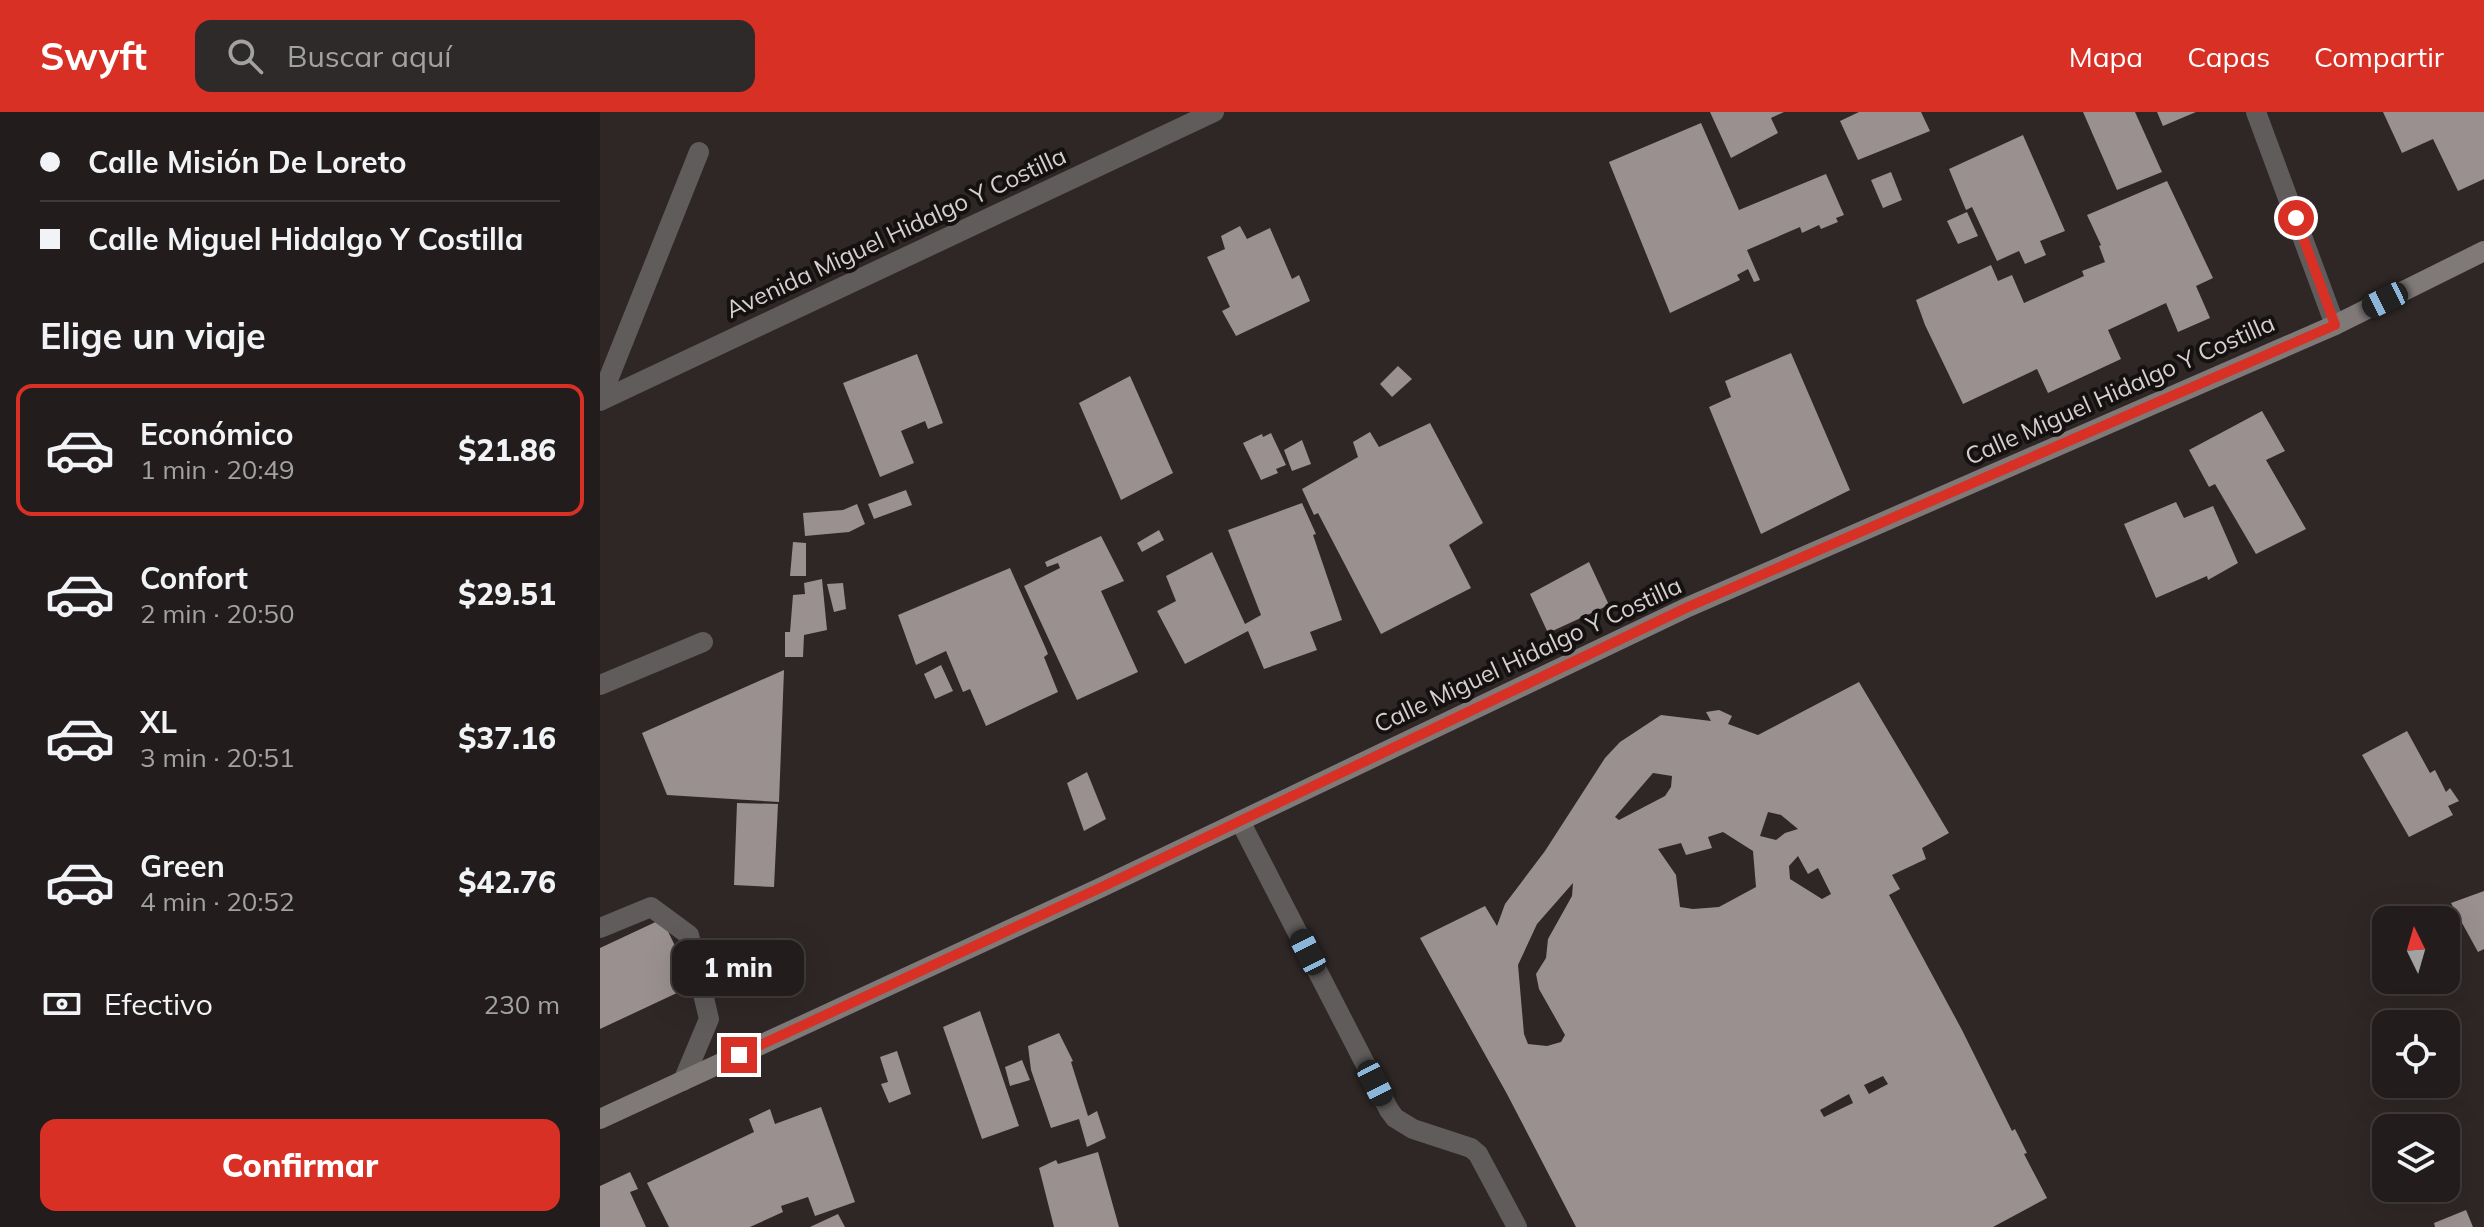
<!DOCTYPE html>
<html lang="es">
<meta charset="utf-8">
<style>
body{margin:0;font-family:Mulish,sans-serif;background:#2e2a29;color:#f1f3f6;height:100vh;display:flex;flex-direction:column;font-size:30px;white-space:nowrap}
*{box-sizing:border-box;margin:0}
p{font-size:26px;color:#a2a2a3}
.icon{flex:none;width:44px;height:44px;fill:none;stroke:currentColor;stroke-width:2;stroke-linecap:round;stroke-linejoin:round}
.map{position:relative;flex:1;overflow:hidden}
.drawer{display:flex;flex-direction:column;background:#221d1c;width:600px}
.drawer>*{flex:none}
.top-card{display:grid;align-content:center;height:176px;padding:0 40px;background:#221d1c}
.needle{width:52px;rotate:355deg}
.buttons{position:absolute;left:1772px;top:794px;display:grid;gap:16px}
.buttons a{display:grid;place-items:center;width:88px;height:88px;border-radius:16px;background:#221d1c;box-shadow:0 8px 32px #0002,0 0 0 2px #3f3b3b;font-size:40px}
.end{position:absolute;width:36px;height:36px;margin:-18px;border:10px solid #d93025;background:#fff;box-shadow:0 0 0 4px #fff}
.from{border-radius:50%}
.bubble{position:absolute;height:56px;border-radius:16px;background:#221d1c;box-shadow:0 8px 32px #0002,0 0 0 2px #3f3b3b;font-size:26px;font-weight:800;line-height:56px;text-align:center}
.car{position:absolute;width:24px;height:48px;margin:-24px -12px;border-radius:10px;box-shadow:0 0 6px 2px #0007;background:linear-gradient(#222 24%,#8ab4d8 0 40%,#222 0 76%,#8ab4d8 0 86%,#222 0)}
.top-card b{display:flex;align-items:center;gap:28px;height:76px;font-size:30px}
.top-card b+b{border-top:2px solid #3f3b3b}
.top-card i{width:20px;height:20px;background:#f1f3f6}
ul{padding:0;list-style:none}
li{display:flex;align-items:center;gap:24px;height:132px;margin:0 16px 12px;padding:0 24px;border:4px solid transparent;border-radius:16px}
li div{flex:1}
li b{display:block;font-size:30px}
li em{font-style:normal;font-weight:800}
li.on{border-color:#d93025}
li>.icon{width:72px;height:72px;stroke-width:1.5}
h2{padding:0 40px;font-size:36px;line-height:96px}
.pay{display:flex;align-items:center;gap:20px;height:88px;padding:0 40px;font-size:30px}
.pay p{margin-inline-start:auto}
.primary-button{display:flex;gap:16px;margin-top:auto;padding:16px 40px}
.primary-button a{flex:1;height:92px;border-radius:16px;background:#d93025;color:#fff;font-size:32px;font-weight:800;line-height:92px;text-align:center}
header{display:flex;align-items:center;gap:48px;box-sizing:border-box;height:112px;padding:0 40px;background:#d93025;color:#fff}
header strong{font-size:38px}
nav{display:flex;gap:44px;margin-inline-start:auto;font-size:28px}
.search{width:560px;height:72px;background:#2e2a29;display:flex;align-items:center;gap:20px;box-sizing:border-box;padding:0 28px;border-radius:16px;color:#a2a2a3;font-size:30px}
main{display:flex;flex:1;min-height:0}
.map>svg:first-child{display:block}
.building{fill:#9a908f;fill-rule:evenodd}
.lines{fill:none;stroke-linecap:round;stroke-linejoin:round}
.lane{stroke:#605c5c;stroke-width:20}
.street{stroke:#605c5c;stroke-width:20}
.secondary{stroke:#7f7978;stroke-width:20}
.route{stroke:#d93025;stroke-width:10}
.labels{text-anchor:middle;stroke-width:8;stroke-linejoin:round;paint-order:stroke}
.street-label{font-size:24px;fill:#d5d0cf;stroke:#141110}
</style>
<header>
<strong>Swyft</strong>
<div class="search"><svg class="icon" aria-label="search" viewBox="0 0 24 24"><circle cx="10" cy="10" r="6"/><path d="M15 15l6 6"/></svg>Buscar aquí</div>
<nav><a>Mapa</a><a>Capas</a><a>Compartir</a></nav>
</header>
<main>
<section class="drawer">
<div class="top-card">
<b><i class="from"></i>Calle Misión De Loreto</b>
<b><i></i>Calle Miguel Hidalgo Y Costilla</b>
</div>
<h2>Elige un viaje</h2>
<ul>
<li class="on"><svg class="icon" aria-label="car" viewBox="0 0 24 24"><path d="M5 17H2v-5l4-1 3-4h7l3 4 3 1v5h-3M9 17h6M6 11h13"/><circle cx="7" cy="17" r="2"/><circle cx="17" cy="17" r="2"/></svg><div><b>Económico</b><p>1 min · 20:49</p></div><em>$21.86</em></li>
<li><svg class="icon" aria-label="car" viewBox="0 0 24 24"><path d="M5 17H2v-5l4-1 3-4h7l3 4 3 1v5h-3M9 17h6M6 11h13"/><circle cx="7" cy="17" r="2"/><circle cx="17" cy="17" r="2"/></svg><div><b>Confort</b><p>2 min · 20:50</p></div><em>$29.51</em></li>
<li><svg class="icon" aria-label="car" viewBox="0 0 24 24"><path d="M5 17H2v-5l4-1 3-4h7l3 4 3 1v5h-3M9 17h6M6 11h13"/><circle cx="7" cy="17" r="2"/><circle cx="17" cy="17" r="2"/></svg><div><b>XL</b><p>3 min · 20:51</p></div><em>$37.16</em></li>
<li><svg class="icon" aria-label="car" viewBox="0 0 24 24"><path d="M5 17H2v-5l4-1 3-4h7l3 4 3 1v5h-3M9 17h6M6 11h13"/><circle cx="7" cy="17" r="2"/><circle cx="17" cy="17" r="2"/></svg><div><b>Green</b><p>4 min · 20:52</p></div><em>$42.76</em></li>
</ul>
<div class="pay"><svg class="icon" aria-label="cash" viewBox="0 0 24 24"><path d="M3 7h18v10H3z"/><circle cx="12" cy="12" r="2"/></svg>Efectivo<p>230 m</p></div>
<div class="primary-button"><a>Confirmar</a></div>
</section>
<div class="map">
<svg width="1884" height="1115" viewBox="0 0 1884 1115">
<rect width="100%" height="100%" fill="#2e2725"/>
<g class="building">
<path d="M 1110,0 L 1184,0 L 1171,6 L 1178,21 L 1131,46 Z"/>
<path d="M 1259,0 L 1321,0 L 1330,19 L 1258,48 L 1240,9 Z"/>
<path d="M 1483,0 L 1535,0 L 1562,60 L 1517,78 Z"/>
<path d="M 1557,0 L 1596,0 L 1563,14 Z"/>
<path d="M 1783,0 L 1884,0 L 1884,67 L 1858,79 L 1833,27 L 1802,41 Z"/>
<path d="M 1101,11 L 1139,98 L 1226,62 L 1244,103 L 1236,106 L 1238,110 L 1221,117 L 1219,113 L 1202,121 L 1200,115 L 1147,138 L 1160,168 L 1154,170 L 1148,157 L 1137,163 L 1140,168 L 1070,201 L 1009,50 Z"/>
<path d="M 1423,23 L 1465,119 L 1440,129 L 1446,143 L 1425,152 L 1419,139 L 1397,149 L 1372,95 L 1366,98 L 1349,57 Z"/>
<path d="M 1291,60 L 1302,88 L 1283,96 L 1271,68 Z"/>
<path d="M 1567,69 L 1613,166 L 1596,174 L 1610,206 L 1578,220 L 1566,191 L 1508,218 L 1521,247 L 1448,281 L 1437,257 L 1363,292 L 1325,213 L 1316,188 L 1391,153 L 1398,169 L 1412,163 L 1424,191 L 1484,164 L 1482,159 L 1505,150 L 1499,134 L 1501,133 L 1487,103 Z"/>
<path d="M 1367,100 L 1378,124 L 1358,132 L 1347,109 Z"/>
<path d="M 640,114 L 647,127 L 670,116 L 692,167 L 699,163 L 710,189 L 636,224 L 622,199 L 630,195 L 607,145 L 625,137 L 621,124 Z"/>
<path d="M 1191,241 L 1250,378 L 1161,422 L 1109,295 L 1131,285 L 1125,269 Z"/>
<path d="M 317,242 L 343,311 L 328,317 L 325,309 L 301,319 L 314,351 L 280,365 L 243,271 Z"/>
<path d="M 798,254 L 812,267 L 792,285 L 780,272 Z"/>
<path d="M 530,264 L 573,361 L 521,388 L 479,291 Z"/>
<path d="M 1662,299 L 1685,339 L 1666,348 L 1706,417 L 1656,442 L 1615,372 L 1609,375 L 1589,338 Z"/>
<path d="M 830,311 L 883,411 L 849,433 L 871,476 L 781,522 L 718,401 L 714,403 L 702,377 L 758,345 L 753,330 L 770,320 L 779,335 Z"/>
<path d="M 671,321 L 686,353 L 676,357 L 678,361 L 661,368 L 643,331 L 662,322 L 663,325 Z"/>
<path d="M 702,328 L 711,352 L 692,359 L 684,338 Z"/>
<path d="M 306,378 L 312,393 L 274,407 L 268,392 Z"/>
<path d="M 1576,390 L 1584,406 L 1613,394 L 1638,451 L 1608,468 L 1607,464 L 1556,486 L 1524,412 Z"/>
<path d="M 702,391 L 716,422 L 713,423 L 742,508 L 710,520 L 717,538 L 664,557 L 648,519 L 585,552 L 557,499 L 576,489 L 566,464 L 612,440 L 645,512 L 661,503 L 628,418 Z"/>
<path d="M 257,392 L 265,412 L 249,420 L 205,424 L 203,401 L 243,398 Z"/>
<path d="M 559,418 L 564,428 L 542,440 L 537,431 Z"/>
<path d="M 501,424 L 524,469 L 501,479 L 538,560 L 477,588 L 424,474 L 460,456 L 458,451 L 447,455 L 445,450 Z"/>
<path d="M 193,430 L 206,431 L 206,464 L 190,464 Z"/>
<path d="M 989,450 L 1009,493 L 948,521 L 930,482 Z"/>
<path d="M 410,456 L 446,537 L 448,542 L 444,545 L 458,580 L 386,614 L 370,577 L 363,580 L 346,539 L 316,553 L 298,503 Z"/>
<path d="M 222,467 L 227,518 L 204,523 L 203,545 L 185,545 L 185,520 L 190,520 L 193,483 L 205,482 L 204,471 Z"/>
<path d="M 243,471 L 246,497 L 234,500 L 227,472 Z"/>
<path d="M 341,553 L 353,579 L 335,587 L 324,562 Z"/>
<path d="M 184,558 L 179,690 L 67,683 L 42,621 Z"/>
<path d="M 1259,570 L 1349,721 L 1322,736 L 1326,747 L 1292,763 L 1300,777 L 1289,783 L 1362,918 L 1412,1019 L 1415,1017 L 1427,1041 L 1424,1042 L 1447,1086 L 1393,1115 L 976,1115 L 907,982 L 820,826 L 885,794 L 897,814 L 905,792 L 945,739 L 1005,646 L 1020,630 L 1061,603 L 1111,609 L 1106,600 L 1119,598 L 1132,604 L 1128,612 L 1158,623 ZM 1053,661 L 1072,664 L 1071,675 L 1065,684 L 1019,708 L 1015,705 ZM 1168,700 L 1181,703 L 1198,717 L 1185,721 L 1176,728 L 1160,724 ZM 1123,720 L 1153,739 L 1156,775 L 1119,795 L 1093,797 L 1080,795 L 1076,763 L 1058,737 L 1081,731 L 1086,743 L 1112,736 L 1108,725 ZM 1198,744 L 1208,762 L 1218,756 L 1231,782 L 1222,787 L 1190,767 L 1189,754 ZM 973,771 L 972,784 L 948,827 L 946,846 L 936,862 L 939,877 L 965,923 L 961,930 L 947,934 L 928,932 L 924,922 L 918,853 L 937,812 ZM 1283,964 L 1288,972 L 1269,982 L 1264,973 ZM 1249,982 L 1253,991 L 1224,1005 L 1220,998 Z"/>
<path d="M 1807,619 L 1830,661 L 1835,658 L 1846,680 L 1850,676 L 1859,689 L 1848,694 L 1853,703 L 1809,725 L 1762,643 Z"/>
<path d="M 487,660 L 506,707 L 484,719 L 467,671 Z"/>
<path d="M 137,691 L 178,692 L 174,775 L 134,773 Z"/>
<path d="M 1884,779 L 1884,837 L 1878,840 L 1851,791 Z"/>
<path d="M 62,807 L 94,873 L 0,917 L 0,836 Z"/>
<path d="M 380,899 L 419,1014 L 382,1027 L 343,915 Z"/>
<path d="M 459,921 L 473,949 L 471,950 L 488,1004 L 497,999 L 506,1026 L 487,1035 L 479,1007 L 451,1016 L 431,958 L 428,934 Z"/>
<path d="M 297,939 L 311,982 L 289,991 L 281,972 L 288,970 L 280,945 Z"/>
<path d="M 422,948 L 430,968 L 410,974 L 405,955 Z"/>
<path d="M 221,995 L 255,1090 L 215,1104 L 208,1085 L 181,1094 L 183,1100 L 150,1115 L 69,1115 L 47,1071 L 154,1020 L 149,1007 L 170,997 L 175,1012 Z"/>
<path d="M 498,1040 L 519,1115 L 454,1115 L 439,1056 L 456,1048 L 458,1052 Z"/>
<path d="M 30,1060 L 38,1077 L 30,1080 L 46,1115 L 0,1115 L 0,1074 Z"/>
<path d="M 1866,1098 L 1873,1115 L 1835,1115 L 1834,1111 Z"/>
<path d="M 238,1102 L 245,1115 L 210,1115 Z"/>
</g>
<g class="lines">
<g class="lane">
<path d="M 0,288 L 99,40"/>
<path d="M 0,573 L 103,530"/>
<path d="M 640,709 L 789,998 L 795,1006 L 813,1017 L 871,1036 L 878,1042 L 917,1115"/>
<path d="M 0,816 L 51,795 L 89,823 L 109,907 L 83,969"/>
</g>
<g class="street">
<path d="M 1656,0 L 1735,213"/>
<path d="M 0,289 L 614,0"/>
</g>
<path class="secondary" d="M 0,1007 L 502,775 L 1088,495 L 1735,213 L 1884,139"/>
</g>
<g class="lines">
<path class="route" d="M 139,943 L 502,775 L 1088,495 L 1735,213 L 1696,106"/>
</g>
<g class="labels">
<g class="street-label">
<text transform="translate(296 121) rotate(-25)" y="8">Avenida Miguel Hidalgo Y Costilla</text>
<text transform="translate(1520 278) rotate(-24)" y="8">Calle Miguel Hidalgo Y Costilla</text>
<text transform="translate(928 543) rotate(-25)" y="8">Calle Miguel Hidalgo Y Costilla</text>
</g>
</g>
</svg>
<div class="buttons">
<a><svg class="needle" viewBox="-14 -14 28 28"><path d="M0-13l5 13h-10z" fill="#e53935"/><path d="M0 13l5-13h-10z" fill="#a2a2a3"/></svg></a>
<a><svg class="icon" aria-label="locate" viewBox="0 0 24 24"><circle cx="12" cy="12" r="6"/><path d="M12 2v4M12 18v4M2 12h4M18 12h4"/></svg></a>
<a><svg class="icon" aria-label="layers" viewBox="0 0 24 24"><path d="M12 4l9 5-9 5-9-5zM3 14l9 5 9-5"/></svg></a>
</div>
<i class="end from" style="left:1696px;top:106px"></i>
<i class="end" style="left:139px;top:943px"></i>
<div class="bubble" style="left:72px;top:828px;width:132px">1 min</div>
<i class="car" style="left:1785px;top:188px;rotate:244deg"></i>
<i class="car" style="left:708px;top:840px;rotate:333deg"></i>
<i class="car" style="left:775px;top:971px;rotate:153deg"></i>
</div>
</main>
